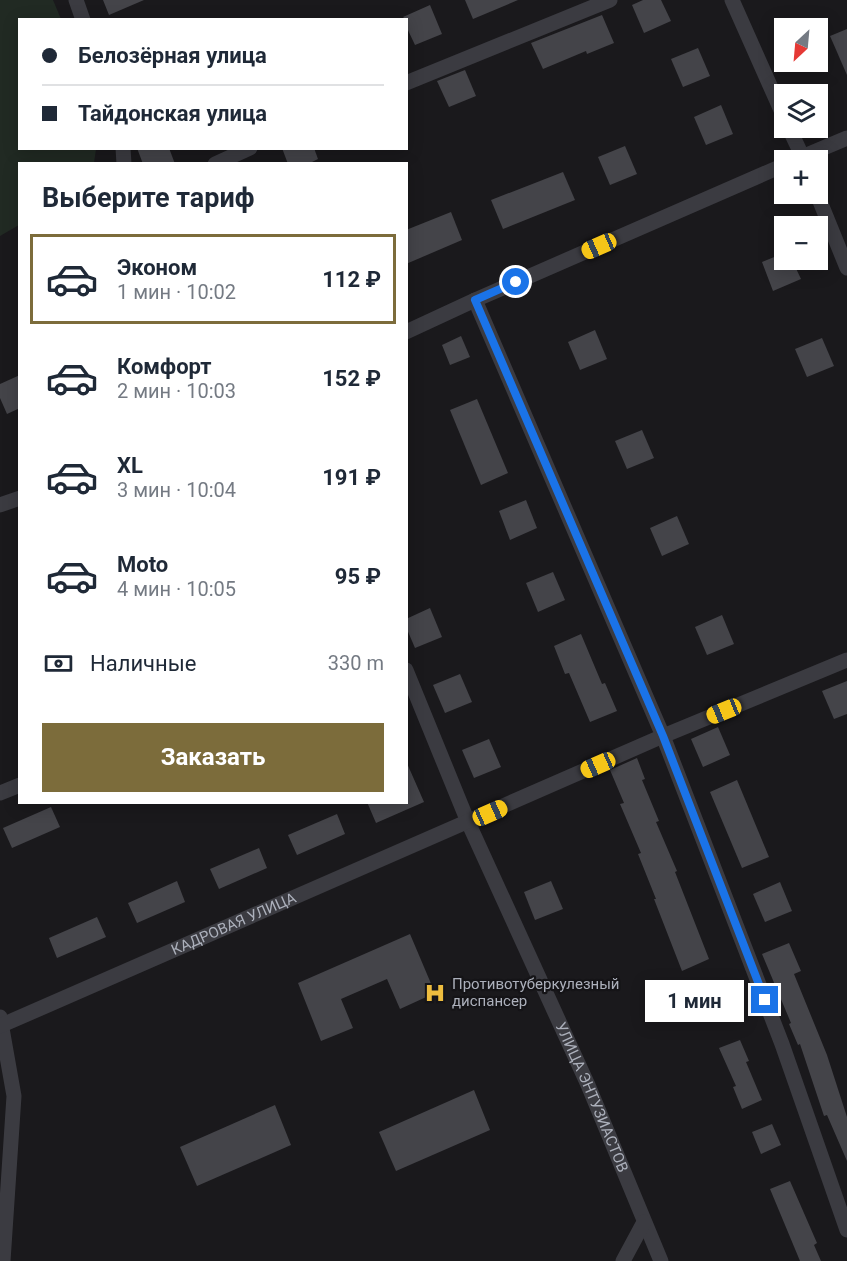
<!DOCTYPE html>
<html lang="ru">
<meta charset="utf-8">
<style>
body{margin:0;font-family:Roboto,sans-serif;background:#f2f2f3;color:#1f2937;height:100vh;display:flex;flex-direction:column;font-size:22px;white-space:nowrap}
*{box-sizing:border-box;margin:0}
p{font-size:20px;color:#747a83}
.icon{flex:none;width:33px;height:33px;fill:none;stroke:currentColor;stroke-width:2;stroke-linecap:round;stroke-linejoin:round}
.map{position:relative;flex:1;overflow:hidden}
.sheet{position:absolute;left:18px;top:162px;width:390px;height:642px;display:flex;flex-direction:column;background:#fff;border-radius:0px;box-shadow:0 3px 15px #0003}
.sheet>*{flex:none}
.guide{position:absolute;left:18px;top:18px;width:390px;height:132px;border-radius:0px;box-shadow:0 3px 15px #0003;display:grid;align-content:center;height:132px;padding:0 24px;background:#fff}
.needle{width:39px;rotate:206deg}
.tools{position:absolute;left:774px;top:18px;display:grid;gap:12px}
.tools a{display:grid;place-items:center;width:54px;height:54px;border-radius:0px;background:#fff;box-shadow:0 3px 15px #0003;font-size:30px}
.end{position:absolute;width:27px;height:27px;margin:-14px;border:8px solid #1a73e8;background:#fff;box-shadow:0 0 0 3px #fff}
.from{border-radius:50%}
.bubble{position:absolute;height:42px;border-radius:0px;background:#fff;box-shadow:0 3px 15px #0003;font-size:20px;font-weight:700;line-height:42px;text-align:center}
.car{position:absolute;width:18px;height:36px;margin:-18px -9px;border-radius:8px;box-shadow:0 0 4px 2px #0007;background:linear-gradient(#f5c518 24%,#345 0 40%,#f5c518 0 76%,#345 0 86%,#f5c518 0)}
.guide b{display:flex;align-items:center;gap:21px;height:57px;font-size:22px}
.guide b+b{border-top:2px solid #e0e1e3}
.guide i{width:15px;height:15px;background:#1f2937}
ul{padding:0;list-style:none}
li{display:flex;align-items:center;gap:18px;height:90px;margin:0 12px 9px;padding:0 12px;border:3px solid transparent;border-radius:0px}
li div{flex:1}
li b{display:block;font-size:22px}
li em{font-style:normal;font-weight:700}
li.selected{border-color:#7c6c3b}
li>.icon{width:54px;height:54px;stroke-width:1.5}
h2{padding:0 24px;font-size:27px;line-height:72px}
.pay{display:flex;align-items:center;gap:15px;height:66px;padding:0 24px;font-size:22px}
.pay p{margin-inline-start:auto}
.primary-button{display:flex;gap:12px;margin-top:auto;padding:12px 24px}
.primary-button a{flex:1;height:69px;border-radius:0px;background:#7c6c3b;color:#fff;font-size:24px;font-weight:700;line-height:69px;text-align:center}
.map>svg:first-child{display:block}
.green{fill:#212a23}
.building{fill:#444449}
.lines{fill:none;stroke-linecap:round;stroke-linejoin:round}
.minor{stroke:#3b3b41;stroke-width:15}
.route{stroke:#1a73e8;stroke-width:8}
.labels{text-anchor:middle;stroke-width:4.5;stroke-linejoin:round;paint-order:stroke}
.street-label{font-size:15px;fill:#acb0bb;stroke:#151417}
.poi-label{font-size:15px;fill:#acb0bb;stroke:#151417;text-anchor:start}
</style>
<div class="map">
<svg width="847" height="1261" viewBox="0 0 847 1261">
<rect width="100%" height="100%" fill="#1a191c"/>
<path class="green" d="M 0,0 L 53,0 L 61,19 L 20,20 L 20,148 L 96,149 L 94,163 L 20,164 L 19,225 L 0,236 Z"/>
<g class="building">
<path d="M 103,0 L 144,0 L 109,15 Z"/>
<path d="M 465,0 L 518,0 L 473,19 Z"/>
<path d="M 643,0 L 661,0 L 671,21 L 644,33 L 632,5 Z"/>
<path d="M 430,5 L 442,34 L 415,45 L 406,26 L 406,20 L 403,17 Z"/>
<path d="M 602,15 L 614,43 L 587,54 L 586,51 L 543,69 L 531,43 Z"/>
<path d="M 847,29 L 847,75 L 830,36 Z"/>
<path d="M 698,48 L 710,76 L 683,87 L 671,59 Z"/>
<path d="M 465,70 L 476,96 L 449,107 L 437,81 Z"/>
<path d="M 721,105 L 733,134 L 706,145 L 694,117 Z"/>
<path d="M 625,146 L 637,174 L 610,185 L 598,157 Z"/>
<path d="M 137,148 L 169,148 L 175,164 L 143,164 Z"/>
<path d="M 282,148 L 314,148 L 318,159 L 308,164 L 288,164 Z"/>
<path d="M 563,172 L 575,200 L 503,229 L 491,200 Z"/>
<path d="M 451,212 L 462,240 L 406,264 L 406,230 Z"/>
<path d="M 784,253 L 784,260 L 792,260 L 801,279 L 773,291 L 762,262 Z"/>
<path d="M 595,330 L 607,359 L 580,370 L 568,342 Z"/>
<path d="M 461,336 L 470,357 L 450,365 L 442,345 Z"/>
<path d="M 822,338 L 834,366 L 807,377 L 795,349 Z"/>
<path d="M 20,375 L 20,408 L 7,414 L 0,398 L 0,384 Z"/>
<path d="M 477,399 L 508,473 L 481,485 L 450,410 Z"/>
<path d="M 642,430 L 654,458 L 627,469 L 615,441 Z"/>
<path d="M 526,500 L 537,528 L 510,540 L 499,511 Z"/>
<path d="M 677,516 L 689,544 L 662,556 L 650,528 Z"/>
<path d="M 553,572 L 565,600 L 538,612 L 526,583 Z"/>
<path d="M 430,608 L 442,637 L 415,648 L 406,627 L 406,619 Z"/>
<path d="M 722,615 L 734,644 L 707,655 L 695,627 Z"/>
<path d="M 581,634 L 602,684 L 605,683 L 617,711 L 590,722 L 569,673 L 565,674 L 554,646 Z"/>
<path d="M 460,674 L 472,702 L 445,713 L 433,685 Z"/>
<path d="M 847,681 L 847,714 L 834,719 L 822,691 Z"/>
<path d="M 718,727 L 730,755 L 703,767 L 691,739 Z"/>
<path d="M 489,739 L 501,767 L 474,778 L 462,750 Z"/>
<path d="M 637,758 L 645,779 L 642,780 L 659,821 L 656,822 L 677,871 L 675,872 L 709,959 L 682,971 L 654,899 L 656,899 L 638,854 L 641,853 L 620,804 L 624,803 L 610,770 Z"/>
<path d="M 406,761 L 424,802 L 376,823 L 367,802 L 406,802 Z"/>
<path d="M 737,780 L 769,857 L 742,868 L 710,792 Z"/>
<path d="M 51,807 L 60,827 L 12,848 L 3,828 Z"/>
<path d="M 337,814 L 345,834 L 297,855 L 288,835 Z"/>
<path d="M 259,848 L 267,868 L 219,889 L 210,869 Z"/>
<path d="M 177,881 L 185,902 L 137,923 L 128,903 Z"/>
<path d="M 551,881 L 563,909 L 535,920 L 524,892 Z"/>
<path d="M 780,882 L 792,911 L 765,922 L 753,894 Z"/>
<path d="M 97,917 L 106,937 L 57,958 L 49,938 Z"/>
<path d="M 410,934 L 435,993 L 400,1009 L 387,979 L 341,999 L 353,1028 L 321,1041 L 298,983 Z"/>
<path d="M 789,943 L 801,971 L 794,974 L 827,1055 L 847,1117 L 847,1161 L 827,1115 L 824,1116 L 800,1044 L 798,1045 L 789,1024 L 791,1023 L 762,954 Z"/>
<path d="M 717,986 L 726,1008 L 706,1016 L 696,995 Z"/>
<path d="M 740,1040 L 749,1061 L 746,1062 L 762,1100 L 742,1109 L 733,1087 L 736,1086 L 719,1048 Z"/>
<path d="M 474,1090 L 490,1130 L 396,1171 L 379,1132 Z"/>
<path d="M 275,1105 L 291,1145 L 197,1186 L 180,1147 Z"/>
<path d="M 772,1124 L 781,1145 L 761,1154 L 752,1132 Z"/>
<path d="M 790,1181 L 817,1243 L 814,1245 L 821,1261 L 800,1261 L 770,1189 Z"/>
</g>
<g class="lines">
<g class="minor">
<path d="M 76,0 L 83,20"/>
<path d="M 732,0 L 784,117"/>
<path d="M 406,83 L 610,0"/>
<path d="M 789,128 L 804,160"/>
<path d="M 123,148 L 124,164"/>
<path d="M 795,160 L 847,138"/>
<path d="M 215,164 L 250,148"/>
<path d="M 817,194 L 847,268"/>
<path d="M 475,300 L 663,736 L 782,1044 L 847,1230"/>
<path d="M 406,332 L 475,300 L 784,165"/>
<path d="M 0,505 L 20,498"/>
<path id="s1" d="M 406,670 L 468,822 L 588,1085 L 661,1261"/>
<path d="M 0,793 L 20,785"/>
<path d="M 0,1017 L 14,1096 L 3,1261"/>
<path id="s2" d="M 0,1026 L 663,736 L 847,660"/>
<path d="M 623,1261 L 644,1222"/>
</g>
</g>
<g class="lines">
<path class="route" d="M 516,282 L 475,300 L 663,736 L 765,1000"/>
</g>
<defs>
<g id="hospital-bare" transform="scale(1.62)"><path d="M-5-5h3v3.5h4V-5h3V5h-3V1.5h-4V5h-3Z" fill="#eebd3f" stroke="#151417" stroke-width="2.5" paint-order="stroke"/></g>
</defs>
<g fill-rule="evenodd">
<use href="#hospital-bare" x="435" y="993"/>
</g>
<g class="labels">
<g class="street-label">
<text dy="5" stroke="none"><textPath href="#s2" startOffset="255">КАДРОВАЯ УЛИЦА</textPath></text>
<text dy="5" stroke="none"><textPath href="#s1" startOffset="466">УЛИЦА ЭНТУЗИАСТОВ</textPath></text>
</g>
<g class="poi-label">
<text x="452" y="989">Противотуберкулезный<tspan x="452" dy="17">диспансер</tspan></text>
</g>
</g>
</svg>
<div class="tools">
<a><svg class="needle" viewBox="-14 -14 28 28"><path d="M0-13l5 13h-10z" fill="#e53935"/><path d="M0 13l5-13h-10z" fill="#747a83"/></svg></a>
<a><svg class="icon" aria-label="layers" viewBox="0 0 24 24"><path d="M12 4l9 5-9 5-9-5zM3 14l9 5 9-5"/></svg></a>
<a>+</a>
<a>−</a>
</div>
<i class="end from" style="left:516px;top:282px"></i>
<i class="end" style="left:765px;top:1000px"></i>
<div class="bubble" style="left:645px;top:980px;width:99px">1 мин</div>
<i class="car" style="left:599px;top:246px;rotate:246deg"></i>
<i class="car" style="left:724px;top:711px;rotate:248deg"></i>
<i class="car" style="left:598px;top:765px;rotate:246deg"></i>
<i class="car" style="left:490px;top:813px;rotate:66deg"></i>
<div class="guide">
<b><i class="from"></i>Белозёрная улица</b>
<b><i></i>Тайдонская улица</b>
</div>
<section class="sheet">
<h2>Выберите тариф</h2>
<ul>
<li class="selected"><svg class="icon" aria-label="car" viewBox="0 0 24 24"><path d="M5 17H2v-5l4-1 3-4h7l3 4 3 1v5h-3M9 17h6M6 11h13"/><circle cx="7" cy="17" r="2"/><circle cx="17" cy="17" r="2"/></svg><div><b>Эконом</b><p>1 мин · 10:02</p></div><em>112 ₽</em></li>
<li><svg class="icon" aria-label="car" viewBox="0 0 24 24"><path d="M5 17H2v-5l4-1 3-4h7l3 4 3 1v5h-3M9 17h6M6 11h13"/><circle cx="7" cy="17" r="2"/><circle cx="17" cy="17" r="2"/></svg><div><b>Комфорт</b><p>2 мин · 10:03</p></div><em>152 ₽</em></li>
<li><svg class="icon" aria-label="car" viewBox="0 0 24 24"><path d="M5 17H2v-5l4-1 3-4h7l3 4 3 1v5h-3M9 17h6M6 11h13"/><circle cx="7" cy="17" r="2"/><circle cx="17" cy="17" r="2"/></svg><div><b>XL</b><p>3 мин · 10:04</p></div><em>191 ₽</em></li>
<li><svg class="icon" aria-label="car" viewBox="0 0 24 24"><path d="M5 17H2v-5l4-1 3-4h7l3 4 3 1v5h-3M9 17h6M6 11h13"/><circle cx="7" cy="17" r="2"/><circle cx="17" cy="17" r="2"/></svg><div><b>Moto</b><p>4 мин · 10:05</p></div><em>95 ₽</em></li>
</ul>
<div class="pay"><svg class="icon" aria-label="cash" viewBox="0 0 24 24"><path d="M3 7h18v10H3z"/><circle cx="12" cy="12" r="2"/></svg>Наличные<p>330 m</p></div>
<div class="primary-button"><a>Заказать</a></div>
</section>
</div>
